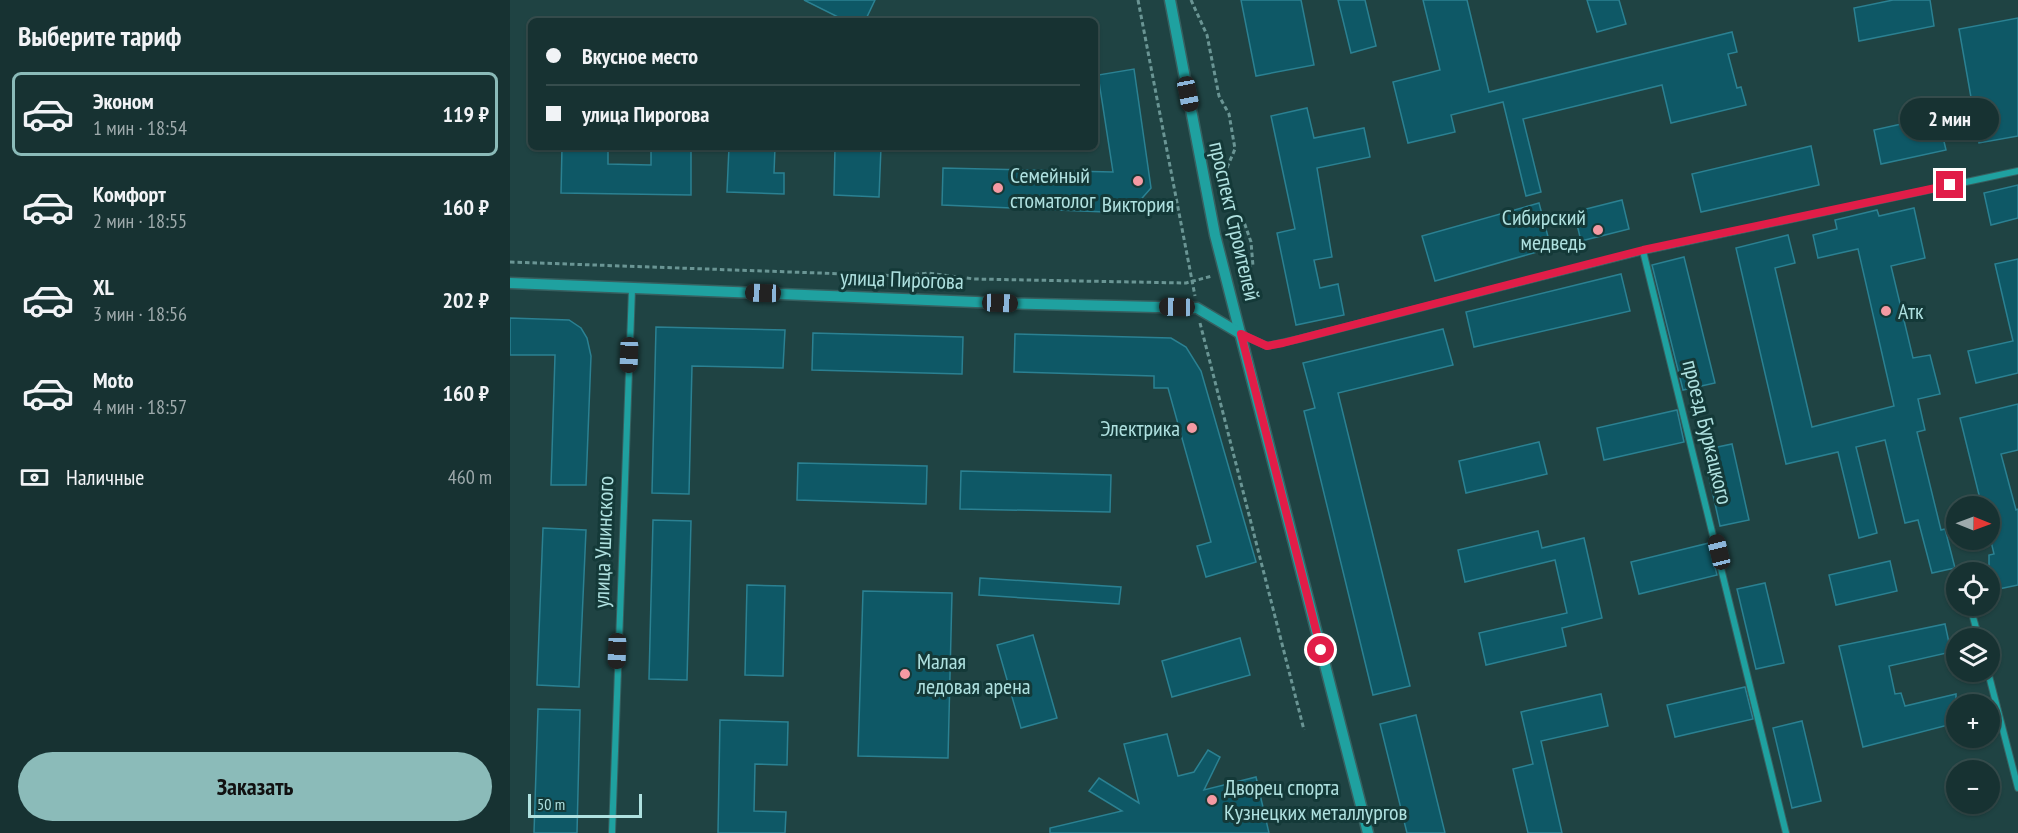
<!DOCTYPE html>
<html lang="ru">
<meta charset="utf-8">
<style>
body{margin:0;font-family:"PT Sans Narrow",sans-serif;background:#243e3e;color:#f1f3f6;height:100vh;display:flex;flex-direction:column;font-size:22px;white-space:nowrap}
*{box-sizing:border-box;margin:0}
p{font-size:20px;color:#9eaaac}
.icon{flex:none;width:33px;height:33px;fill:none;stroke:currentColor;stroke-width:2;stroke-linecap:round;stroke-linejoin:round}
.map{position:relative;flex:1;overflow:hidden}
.panel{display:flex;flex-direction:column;background:#173232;width:510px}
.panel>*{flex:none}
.guide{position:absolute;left:18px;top:18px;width:570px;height:132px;border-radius:9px;box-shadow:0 2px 4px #0004,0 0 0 2px #364d4d;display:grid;align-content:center;height:132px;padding:0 18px;background:#173232}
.needle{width:39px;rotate:91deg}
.tools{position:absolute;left:1436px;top:496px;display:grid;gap:12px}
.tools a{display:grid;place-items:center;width:54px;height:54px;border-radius:50%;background:#173232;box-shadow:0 2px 4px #0004,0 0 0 2px #364d4d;font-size:30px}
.scale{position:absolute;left:18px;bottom:15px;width:114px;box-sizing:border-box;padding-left:6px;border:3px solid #afe1e0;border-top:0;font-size:16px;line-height:21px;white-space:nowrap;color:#afe1e0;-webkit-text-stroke:4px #143938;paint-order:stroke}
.end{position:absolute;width:27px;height:27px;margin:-14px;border:8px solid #e11d48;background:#fff;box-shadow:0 0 0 3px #fff}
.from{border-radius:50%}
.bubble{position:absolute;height:42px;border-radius:21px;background:#173232;box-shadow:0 2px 4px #0004,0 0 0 2px #364d4d;font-size:20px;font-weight:800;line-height:42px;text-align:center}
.car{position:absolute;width:18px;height:36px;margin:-18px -9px;border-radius:8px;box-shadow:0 0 4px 2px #0007;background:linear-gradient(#222 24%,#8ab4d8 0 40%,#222 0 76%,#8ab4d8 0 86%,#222 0)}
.guide b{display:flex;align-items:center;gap:21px;height:57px;font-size:22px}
.guide b+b{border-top:2px solid #364d4d}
.guide i{width:15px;height:15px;background:#f1f3f6}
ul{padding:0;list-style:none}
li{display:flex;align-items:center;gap:18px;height:84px;margin:0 12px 9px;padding:0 6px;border:3px solid transparent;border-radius:9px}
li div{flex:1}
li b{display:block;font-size:22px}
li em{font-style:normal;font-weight:800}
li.selected{border-color:#8bbbb9}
li>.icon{width:54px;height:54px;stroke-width:1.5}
h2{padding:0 18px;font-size:27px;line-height:72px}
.pay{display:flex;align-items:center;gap:15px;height:66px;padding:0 18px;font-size:22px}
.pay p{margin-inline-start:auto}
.cta{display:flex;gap:12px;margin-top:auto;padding:12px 18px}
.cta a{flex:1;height:69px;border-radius:36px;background:#8bbbb9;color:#111;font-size:24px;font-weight:800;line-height:69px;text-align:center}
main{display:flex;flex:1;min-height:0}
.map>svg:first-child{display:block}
.building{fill:#0e5866;stroke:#2b8192;stroke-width:1.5}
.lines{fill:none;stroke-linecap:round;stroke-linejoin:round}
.minor-casing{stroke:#376060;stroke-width:8}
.tertiary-casing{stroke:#376060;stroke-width:13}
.path{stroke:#6a9594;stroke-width:3;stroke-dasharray:4.5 3;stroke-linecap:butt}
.minor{stroke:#1fa1a0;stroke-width:6}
.tertiary{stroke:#1fa1a0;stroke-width:10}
.route{stroke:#e11d48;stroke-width:8}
.poi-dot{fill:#f49aa3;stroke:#143938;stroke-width:2}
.labels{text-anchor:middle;stroke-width:6;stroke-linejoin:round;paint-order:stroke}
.poi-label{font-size:22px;fill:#afe1e0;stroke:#143938;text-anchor:start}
.street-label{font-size:22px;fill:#afe1e0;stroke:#143938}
</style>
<main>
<section class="panel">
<h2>Выберите тариф</h2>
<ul>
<li class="selected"><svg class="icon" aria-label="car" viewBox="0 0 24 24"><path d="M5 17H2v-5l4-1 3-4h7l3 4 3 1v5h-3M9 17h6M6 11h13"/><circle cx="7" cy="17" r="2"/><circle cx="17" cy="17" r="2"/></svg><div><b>Эконом</b><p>1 мин · 18:54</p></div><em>119 ₽</em></li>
<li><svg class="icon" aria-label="car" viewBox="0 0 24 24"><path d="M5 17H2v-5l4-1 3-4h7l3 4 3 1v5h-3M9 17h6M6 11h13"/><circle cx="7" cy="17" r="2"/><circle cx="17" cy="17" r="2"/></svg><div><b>Комфорт</b><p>2 мин · 18:55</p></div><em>160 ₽</em></li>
<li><svg class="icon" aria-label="car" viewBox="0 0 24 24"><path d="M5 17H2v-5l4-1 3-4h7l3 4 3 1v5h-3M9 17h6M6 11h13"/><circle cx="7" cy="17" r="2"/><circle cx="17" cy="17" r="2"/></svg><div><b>XL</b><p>3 мин · 18:56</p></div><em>202 ₽</em></li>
<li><svg class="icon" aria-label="car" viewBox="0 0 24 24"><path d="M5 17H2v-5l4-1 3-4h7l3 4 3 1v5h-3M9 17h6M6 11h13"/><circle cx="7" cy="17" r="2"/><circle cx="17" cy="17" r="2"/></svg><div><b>Moto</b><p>4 мин · 18:57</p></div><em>160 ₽</em></li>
</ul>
<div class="pay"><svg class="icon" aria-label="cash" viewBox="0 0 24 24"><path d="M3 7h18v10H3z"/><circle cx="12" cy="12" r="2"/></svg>Наличные<p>460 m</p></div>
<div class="cta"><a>Заказать</a></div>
</section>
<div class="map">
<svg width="1508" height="833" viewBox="0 0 1508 833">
<rect width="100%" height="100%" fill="#1f4343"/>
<g class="building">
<path d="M 294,0 L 365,0 L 355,21 L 336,21 Z"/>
<path d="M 731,0 L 791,0 L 804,65 L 746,76 Z"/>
<path d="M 828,0 L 855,0 L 866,46 L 841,53 Z"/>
<path d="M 913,0 L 957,0 L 979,92 L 1222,32 L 1227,52 L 1218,54 L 1227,88 L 1231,87 L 1236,105 L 1161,123 L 1152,85 L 1013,119 L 1031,192 L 1016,196 L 993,102 L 941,115 L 945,132 L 898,143 L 883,82 L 930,70 Z"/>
<path d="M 1077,0 L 1109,0 L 1116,24 L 1087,32 Z"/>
<path d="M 1383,0 L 1420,0 L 1424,26 L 1349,41 L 1344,8 Z"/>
<path d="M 1508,18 L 1508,136 L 1469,143 L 1449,29 Z"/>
<path d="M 624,69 L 641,188 L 619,213 L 432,205 L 433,168 L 603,172 L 588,75 Z"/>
<path d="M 797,108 L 804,138 L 854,128 L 860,157 L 807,168 L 822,257 L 804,260 L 810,288 L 828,284 L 834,315 L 786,325 L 767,233 L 785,229 L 761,116 Z"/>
<path d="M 1428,116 L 1436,150 L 1371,164 L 1364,130 Z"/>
<path d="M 1301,146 L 1309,185 L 1191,212 L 1182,174 Z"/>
<path d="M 52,147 L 98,147 L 98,164 L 141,165 L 141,147 L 181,147 L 181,195 L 51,193 Z"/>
<path d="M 219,147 L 265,147 L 264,173 L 274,173 L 274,194 L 217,192 Z"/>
<path d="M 325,147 L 371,147 L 369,197 L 324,195 Z"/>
<path d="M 1508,185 L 1508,218 L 1481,225 L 1474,193 Z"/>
<path d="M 1112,200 L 1119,229 L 1071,241 L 1064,212 Z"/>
<path d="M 1029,203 L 1041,248 L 925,281 L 912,236 Z"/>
<path d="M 1404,208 L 1415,258 L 1381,266 L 1403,358 L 1420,355 L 1430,394 L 1408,399 L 1415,430 L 1407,432 L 1431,530 L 1435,529 L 1445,568 L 1422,573 L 1408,520 L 1395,523 L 1375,440 L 1346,447 L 1367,533 L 1349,538 L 1328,452 L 1276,464 L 1226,248 L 1278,235 L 1285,263 L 1265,268 L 1302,427 L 1384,406 L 1348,249 L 1308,258 L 1303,235 L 1327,229 L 1325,220 L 1367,210 L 1369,216 Z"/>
<path d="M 1174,257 L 1205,383 L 1173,390 L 1142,265 Z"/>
<path d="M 1508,259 L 1508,373 L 1466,383 L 1458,351 L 1503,341 L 1485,264 Z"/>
<path d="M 1111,274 L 1120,311 L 964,347 L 956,312 Z"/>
<path d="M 0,318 L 59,320 L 71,328 L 77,338 L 81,356 L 76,485 L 41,485 L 45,355 L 0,355 Z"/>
<path d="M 146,327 L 275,330 L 273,368 L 182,366 L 179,494 L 142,493 Z"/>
<path d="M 933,329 L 943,365 L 828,393 L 900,686 L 863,695 L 794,411 L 805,408 L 793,363 Z"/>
<path d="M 303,333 L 453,337 L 452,374 L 302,370 Z"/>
<path d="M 505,334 L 661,338 L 676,347 L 691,371 L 746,562 L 696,577 L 687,546 L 701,542 L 658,388 L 644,388 L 644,376 L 504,372 Z"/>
<path d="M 1508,404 L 1508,450 L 1491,454 L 1506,510 L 1508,509 L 1508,585 L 1479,591 L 1479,555 L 1484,554 L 1479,533 L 1479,507 L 1472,507 L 1450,418 Z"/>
<path d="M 1167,410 L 1174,442 L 1094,460 L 1087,428 Z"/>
<path d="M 1029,442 L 1037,474 L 956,493 L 949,461 Z"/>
<path d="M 1222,444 L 1239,520 L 1210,526 L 1193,450 Z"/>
<path d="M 288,463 L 417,466 L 416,504 L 287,500 Z"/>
<path d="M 451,471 L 601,475 L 600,512 L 450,509 Z"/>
<path d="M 143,520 L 181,521 L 177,680 L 139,679 Z"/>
<path d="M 33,528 L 76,530 L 69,687 L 27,685 Z"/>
<path d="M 1028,531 L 1032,548 L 1074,538 L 1092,618 L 1052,628 L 1056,646 L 976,665 L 969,633 L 1057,613 L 1045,560 L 955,582 L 948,550 Z"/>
<path d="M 1199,543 L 1207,575 L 1129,594 L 1121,562 Z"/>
<path d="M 1380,561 L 1387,591 L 1326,605 L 1319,575 Z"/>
<path d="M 470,578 L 611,587 L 609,604 L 469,595 Z"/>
<path d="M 1255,583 L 1274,663 L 1246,669 L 1227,589 Z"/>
<path d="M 237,585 L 275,586 L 273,676 L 235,675 Z"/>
<path d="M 353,591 L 442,593 L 438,758 L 348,756 Z"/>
<path d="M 1435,624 L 1441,652 L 1379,666 L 1385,694 L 1391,693 L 1395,706 L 1446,694 L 1446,723 L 1353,747 L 1329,646 Z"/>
<path d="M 523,635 L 547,718 L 511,728 L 487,645 Z"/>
<path d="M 730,638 L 740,675 L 662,697 L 652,661 Z"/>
<path d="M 1235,687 L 1243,719 L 1165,737 L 1157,705 Z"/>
<path d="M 1091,694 L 1098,726 L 1031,741 L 1052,833 L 1018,833 L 1003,769 L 1023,764 L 1011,712 Z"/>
<path d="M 28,709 L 70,710 L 67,833 L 24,833 Z"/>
<path d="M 906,715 L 935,833 L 897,833 L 870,724 Z"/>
<path d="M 210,720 L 278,722 L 277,765 L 245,764 L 244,811 L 276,812 L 275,833 L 208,833 Z"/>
<path d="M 1292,721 L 1311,801 L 1282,808 L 1263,728 Z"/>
<path d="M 657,734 L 668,776 L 684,772 L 698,750 L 710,757 L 694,790 L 746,777 L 759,833 L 540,833 L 540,828 L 612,811 L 579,791 L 589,778 L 629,803 L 614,744 Z"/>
</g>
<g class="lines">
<g class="minor-casing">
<g id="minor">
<path d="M 1133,251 L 1276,833"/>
<path d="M 731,334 L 757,346 L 789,339 L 1133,251 L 1508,171"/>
<path d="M 1460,606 L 1469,639"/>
<path d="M 1478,672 L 1508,788"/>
<path d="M 102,833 L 122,289"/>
</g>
</g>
<g class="tertiary-casing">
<g id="tertiary">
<path d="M 660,0 L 705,235 L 858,833"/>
<path d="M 0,283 L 490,303 L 687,308 L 731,334"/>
</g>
</g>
<g class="path">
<path d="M 628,0 L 685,296"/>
<path d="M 681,0 L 697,35 L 709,96 L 719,114 L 725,149 L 716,170 L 725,216 L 733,219 L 741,242 L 743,266 L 726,271"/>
<path d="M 0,262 L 393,276 L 418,273 L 464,279 L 676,283 L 702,276"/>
<path d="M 690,323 L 794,730"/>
</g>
<use href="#minor" class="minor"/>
<use href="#tertiary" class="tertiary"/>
</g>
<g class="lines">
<path class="route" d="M 811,650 L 731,334 L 757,346 L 773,343 L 1133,250 L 1440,185"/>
</g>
<g class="poi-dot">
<circle cx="628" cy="181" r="6"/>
<circle cx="488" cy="188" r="6"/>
<circle cx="1088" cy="230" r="6"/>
<circle cx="1376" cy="311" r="6"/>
<circle cx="682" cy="428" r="6"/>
<circle cx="395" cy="674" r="6"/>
<circle cx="702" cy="800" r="6"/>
</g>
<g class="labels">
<g class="poi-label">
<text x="500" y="183">Семейный<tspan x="500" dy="25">стоматолог</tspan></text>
<text x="628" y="212" text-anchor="middle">Виктория</text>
<text x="1076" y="225" text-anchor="end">Сибирский<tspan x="1076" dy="25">медведь</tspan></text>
<text x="1388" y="319">Атк</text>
<text x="670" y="436" text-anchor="end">Электрика</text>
<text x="407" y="669">Малая<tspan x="407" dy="25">ледовая арена</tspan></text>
<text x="714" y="795">Дворец спорта<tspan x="714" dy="25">Кузнецких металлургов</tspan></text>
</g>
<g class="street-label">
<text transform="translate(725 221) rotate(77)" y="8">проспект Строителей</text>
<text transform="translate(392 279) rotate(2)" y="8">улица Пирогова</text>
<text transform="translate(1198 432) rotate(76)" y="8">проезд Буркацкого</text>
<text transform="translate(93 542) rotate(-88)" y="8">улица Ушинского</text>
</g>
</g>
</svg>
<div class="tools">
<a><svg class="needle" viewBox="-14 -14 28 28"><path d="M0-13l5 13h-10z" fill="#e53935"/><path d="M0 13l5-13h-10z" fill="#9eaaac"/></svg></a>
<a><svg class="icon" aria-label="locate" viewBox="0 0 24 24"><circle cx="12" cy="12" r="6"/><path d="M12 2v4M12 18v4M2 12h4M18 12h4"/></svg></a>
<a><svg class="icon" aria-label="layers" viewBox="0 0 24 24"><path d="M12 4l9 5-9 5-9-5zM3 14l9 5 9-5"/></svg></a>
<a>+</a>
<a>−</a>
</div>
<div class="scale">50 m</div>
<i class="end from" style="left:811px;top:650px"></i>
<i class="end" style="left:1440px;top:185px"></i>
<div class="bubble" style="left:1390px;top:98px;width:99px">2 мин</div>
<i class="car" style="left:678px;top:94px;rotate:169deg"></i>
<i class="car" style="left:253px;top:293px;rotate:272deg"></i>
<i class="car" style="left:490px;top:303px;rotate:92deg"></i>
<i class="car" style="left:667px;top:307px;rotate:271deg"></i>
<i class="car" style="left:119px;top:355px;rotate:182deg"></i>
<i class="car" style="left:1209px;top:552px;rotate:346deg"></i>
<i class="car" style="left:107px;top:651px;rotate:182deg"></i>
<div class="guide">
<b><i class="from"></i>Вкусное место</b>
<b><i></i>улица Пирогова</b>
</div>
</div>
</main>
